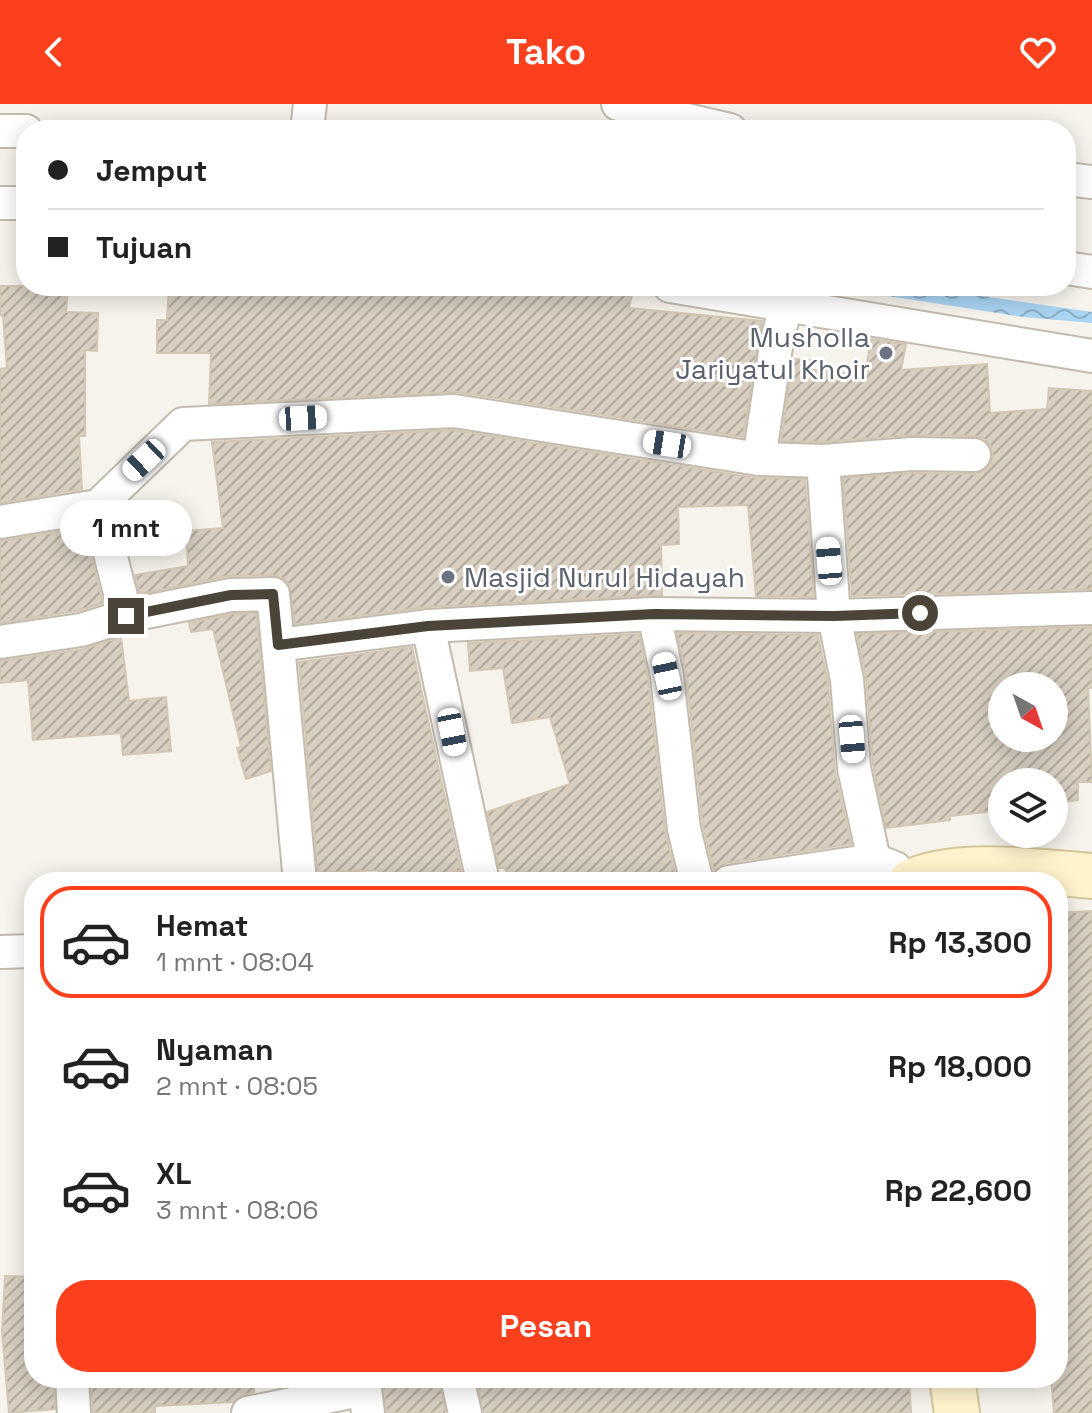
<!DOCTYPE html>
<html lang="id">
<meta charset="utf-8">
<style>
body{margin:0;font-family:"Space Grotesk",sans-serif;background:#f2f2f2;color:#222;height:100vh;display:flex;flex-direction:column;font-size:30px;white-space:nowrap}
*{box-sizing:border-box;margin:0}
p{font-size:26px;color:#767676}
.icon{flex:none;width:44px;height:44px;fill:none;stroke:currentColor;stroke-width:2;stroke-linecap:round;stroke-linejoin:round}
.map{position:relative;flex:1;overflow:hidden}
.sheet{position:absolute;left:24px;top:768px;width:1044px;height:516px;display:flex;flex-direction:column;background:#fff;border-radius:32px;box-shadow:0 4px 20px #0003}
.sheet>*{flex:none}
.top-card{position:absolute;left:16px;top:16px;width:1060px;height:176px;border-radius:32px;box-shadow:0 4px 20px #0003;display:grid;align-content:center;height:176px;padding:0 32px;background:#fff}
.needle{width:52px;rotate:140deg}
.tools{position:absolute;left:988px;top:568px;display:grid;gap:16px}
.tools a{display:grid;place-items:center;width:80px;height:80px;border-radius:50%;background:#fff;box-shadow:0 4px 20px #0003;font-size:40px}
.end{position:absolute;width:36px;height:36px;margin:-18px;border:10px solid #4b4439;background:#fff;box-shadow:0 0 0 4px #fff}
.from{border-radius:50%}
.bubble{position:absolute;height:56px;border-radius:28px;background:#fff;box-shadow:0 4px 20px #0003;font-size:26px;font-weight:600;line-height:56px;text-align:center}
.car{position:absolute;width:24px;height:48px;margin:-24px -12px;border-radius:10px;box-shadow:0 0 6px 2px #0007;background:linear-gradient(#fff 24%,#345 0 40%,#fff 0 76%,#345 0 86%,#fff 0)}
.top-card b{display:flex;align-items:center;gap:28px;height:76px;font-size:30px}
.top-card b+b{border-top:2px solid #e0e0e0}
.top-card i{width:20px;height:20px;background:#222}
ul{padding:14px 0 0;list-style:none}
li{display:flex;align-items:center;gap:24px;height:112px;margin:0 16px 12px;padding:0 16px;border:4px solid transparent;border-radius:32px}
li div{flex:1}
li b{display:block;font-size:30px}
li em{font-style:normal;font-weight:600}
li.active{border-color:#fc3f1d}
li>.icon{width:72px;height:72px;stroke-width:1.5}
.primary-button{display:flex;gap:16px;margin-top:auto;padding:16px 32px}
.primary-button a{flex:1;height:92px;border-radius:32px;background:#fc3f1d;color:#fff;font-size:32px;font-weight:600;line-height:92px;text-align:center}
header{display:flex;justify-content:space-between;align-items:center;height:104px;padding:0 32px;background:#fc3f1d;color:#fff;font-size:36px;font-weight:600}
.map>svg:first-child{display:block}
.water{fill:url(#water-waves)}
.building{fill:url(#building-hatch);stroke:#d3c7b4;stroke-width:2;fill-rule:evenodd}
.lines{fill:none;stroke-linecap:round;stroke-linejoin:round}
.street-casing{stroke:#c2bbae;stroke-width:36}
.secondary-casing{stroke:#d6c79b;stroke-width:48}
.street{stroke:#fff;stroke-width:32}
.secondary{stroke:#fff3cd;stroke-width:44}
.route{stroke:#4b4439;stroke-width:10}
.worship-dot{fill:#6b7280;stroke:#fff;stroke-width:3}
.labels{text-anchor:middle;stroke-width:6;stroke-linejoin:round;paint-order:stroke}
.worship-label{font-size:28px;fill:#5b616d;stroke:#fff;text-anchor:end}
</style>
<header><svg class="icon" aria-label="back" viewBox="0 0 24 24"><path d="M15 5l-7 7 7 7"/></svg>Tako<svg class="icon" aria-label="heart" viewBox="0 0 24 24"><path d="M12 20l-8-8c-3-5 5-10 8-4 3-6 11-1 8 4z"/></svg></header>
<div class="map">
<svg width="1092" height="1309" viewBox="0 0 1092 1309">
<defs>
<pattern id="water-waves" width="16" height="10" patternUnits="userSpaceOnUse" patternTransform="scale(2)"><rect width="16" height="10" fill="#a9d4f2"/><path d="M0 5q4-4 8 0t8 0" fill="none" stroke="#8caec5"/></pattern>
<pattern id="building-hatch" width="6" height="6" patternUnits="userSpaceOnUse" patternTransform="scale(2)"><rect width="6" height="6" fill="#d8cfc1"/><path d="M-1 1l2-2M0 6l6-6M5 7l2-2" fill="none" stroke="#b1aa9e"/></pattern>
</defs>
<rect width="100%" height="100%" fill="#f6f3ec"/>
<path class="water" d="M 824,182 L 914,182 L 1092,208 L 1092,219 L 1023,213 Z"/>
<g class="building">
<path d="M 0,182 L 68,182 L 66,208 L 98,209 L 97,247 L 85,246 L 85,332 L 79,332 L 82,385 L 0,399 L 0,265 L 7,264 L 3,212 L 0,211 Z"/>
<path d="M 169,182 L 634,182 L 629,204 L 762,217 L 743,333 L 457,288 L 209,300 L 211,249 L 157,249 L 157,216 L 167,216 Z"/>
<path d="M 871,235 L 906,240 L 901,266 L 987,260 L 990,309 L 1047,305 L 1049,284 L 1092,287 L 1092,485 L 852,492 L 843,374 L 913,369 L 974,370 L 982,368 L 990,361 L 993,352 L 990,341 L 983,334 L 974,332 L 912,331 L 823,338 L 781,337 L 793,255 L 813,256 L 812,266 L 865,271 Z"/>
<path d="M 453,326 L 756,374 L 805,375 L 814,493 L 756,492 L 748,401 L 678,403 L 679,440 L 661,441 L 662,491 L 427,503 L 295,520 L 289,480 L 282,474 L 273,471 L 228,472 L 140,490 L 135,471 L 188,462 L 186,427 L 223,424 L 212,338 Z"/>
<path d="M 84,424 L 103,499 L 77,507 L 0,519 L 0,437 Z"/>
<path d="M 256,509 L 271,667 L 246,675 L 237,644 L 241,643 L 213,525 L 191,528 L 189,519 L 233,510 Z"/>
<path d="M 1092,523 L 1092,584 L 1088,584 L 1092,678 L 1078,678 L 1078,696 L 1054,699 L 1054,678 L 1002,678 L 1002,706 L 950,712 L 950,716 L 886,724 L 873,661 L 866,574 L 857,530 ZM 1002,582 L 1054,582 L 1054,634 L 1002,634 Z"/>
<path d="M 677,529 L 818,531 L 828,579 L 835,668 L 851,740 L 726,759 L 714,767 L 703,722 L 686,570 Z"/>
<path d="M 639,530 L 648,575 L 665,727 L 677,778 L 508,778 L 505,764 L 499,764 L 487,708 L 570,680 L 550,613 L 512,619 L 503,564 L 470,567 L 468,539 Z"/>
<path d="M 121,533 L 129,597 L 166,593 L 171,647 L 123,651 L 121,629 L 33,636 L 28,576 L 0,579 L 0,557 L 84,545 Z"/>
<path d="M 412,543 L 461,767 L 453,767 L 453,778 L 379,778 L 379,766 L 318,769 L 299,558 Z"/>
<path d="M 1092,807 L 1092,1309 L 1054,1309 L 1051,1274 L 1058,1274 L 1058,809 Z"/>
<path d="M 5,1172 L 34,1173 L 34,1274 L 53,1274 L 55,1305 L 9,1309 L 2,1227 Z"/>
<path d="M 91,1274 L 254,1274 L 254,1288 L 243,1291 L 233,1298 L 155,1302 L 155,1309 L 93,1309 Z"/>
<path d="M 406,1274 L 439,1274 L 446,1309 L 387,1309 L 382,1278 Z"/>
<path d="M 476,1274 L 909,1274 L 911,1309 L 483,1309 Z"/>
</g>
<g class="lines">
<g class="street-casing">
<g id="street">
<path d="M 618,0 L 730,26"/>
<path d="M 307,26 L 310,0"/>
<path d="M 0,27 L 26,27"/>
<path d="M 1066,75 L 1092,78"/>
<path d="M 0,99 L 26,99"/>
<path d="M 1066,164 L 1092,168"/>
<path d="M 670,182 L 1092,252"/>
<path d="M 759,355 L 777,236 L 786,202"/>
<path d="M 823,357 L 834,512 L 847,576 L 854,664 L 874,756"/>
<path d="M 98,402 L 126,512"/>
<path d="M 0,418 L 98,402 L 183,320 L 454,307 L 759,355 L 823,357 L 912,350 L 974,351"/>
<path d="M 654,510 L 667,572 L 684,725 L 697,778"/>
<path d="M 428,522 L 483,778"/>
<path d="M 0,538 L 81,526 L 126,512 L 231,491 L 273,490 L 278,541 L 428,522 L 654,510 L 834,512 L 1092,504"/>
<path d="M 278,541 L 300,778"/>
<path d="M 729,778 L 874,756 L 895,764"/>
<path d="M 0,848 L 34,847"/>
<path d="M 72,1274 L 74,1309"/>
<path d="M 457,1274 L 465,1309"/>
<path d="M 248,1309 L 365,1285 L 368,1309"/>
</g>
</g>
<g class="secondary-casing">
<g id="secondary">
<path d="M 911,778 C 956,756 1043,768 1092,772"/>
<path d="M 952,1274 L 957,1309"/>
</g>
</g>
<use href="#street" class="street"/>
<use href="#secondary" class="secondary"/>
</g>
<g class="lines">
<path class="route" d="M 126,512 L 231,491 L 273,490 L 278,541 L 428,522 L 654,510 L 834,512 L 920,509"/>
</g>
<g class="worship-dot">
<circle cx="886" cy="249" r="8"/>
<circle cx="448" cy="473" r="8"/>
</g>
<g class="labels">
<g class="worship-label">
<text x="870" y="243">Musholla<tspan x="870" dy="32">Jariyatul Khoir</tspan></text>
<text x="464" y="483" text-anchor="start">Masjid Nurul Hidayah</text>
</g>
</g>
</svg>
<div class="tools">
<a><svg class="needle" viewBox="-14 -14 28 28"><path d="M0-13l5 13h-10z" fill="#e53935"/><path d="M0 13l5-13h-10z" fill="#767676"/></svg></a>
<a><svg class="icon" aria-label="layers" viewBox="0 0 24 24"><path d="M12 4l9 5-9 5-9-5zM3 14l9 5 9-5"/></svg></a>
</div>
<i class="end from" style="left:920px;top:509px"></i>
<i class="end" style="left:126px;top:512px"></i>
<div class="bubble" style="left:60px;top:396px;width:132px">1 mnt</div>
<i class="car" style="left:303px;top:314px;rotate:87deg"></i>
<i class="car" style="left:667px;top:340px;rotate:279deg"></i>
<i class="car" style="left:144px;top:356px;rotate:227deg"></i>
<i class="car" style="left:829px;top:457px;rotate:355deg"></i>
<i class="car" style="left:667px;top:572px;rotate:348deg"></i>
<i class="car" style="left:452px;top:628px;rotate:169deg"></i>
<i class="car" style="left:852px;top:635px;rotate:175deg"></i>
<div class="top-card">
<b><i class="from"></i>Jemput</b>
<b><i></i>Tujuan</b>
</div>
<section class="sheet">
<ul>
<li class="active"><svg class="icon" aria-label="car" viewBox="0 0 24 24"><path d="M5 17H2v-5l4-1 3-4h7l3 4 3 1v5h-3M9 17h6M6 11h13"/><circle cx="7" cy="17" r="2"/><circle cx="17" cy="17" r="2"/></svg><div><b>Hemat</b><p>1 mnt · 08:04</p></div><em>Rp 13,300</em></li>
<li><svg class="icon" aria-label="car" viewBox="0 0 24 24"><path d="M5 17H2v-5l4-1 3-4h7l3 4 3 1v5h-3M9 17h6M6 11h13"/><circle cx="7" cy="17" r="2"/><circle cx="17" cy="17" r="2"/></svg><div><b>Nyaman</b><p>2 mnt · 08:05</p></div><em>Rp 18,000</em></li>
<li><svg class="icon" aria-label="car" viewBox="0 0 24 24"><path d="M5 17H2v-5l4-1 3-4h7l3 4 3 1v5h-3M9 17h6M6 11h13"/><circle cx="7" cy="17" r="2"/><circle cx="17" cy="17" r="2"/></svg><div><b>XL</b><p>3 mnt · 08:06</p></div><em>Rp 22,600</em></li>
</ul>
<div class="primary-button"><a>Pesan</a></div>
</section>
</div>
